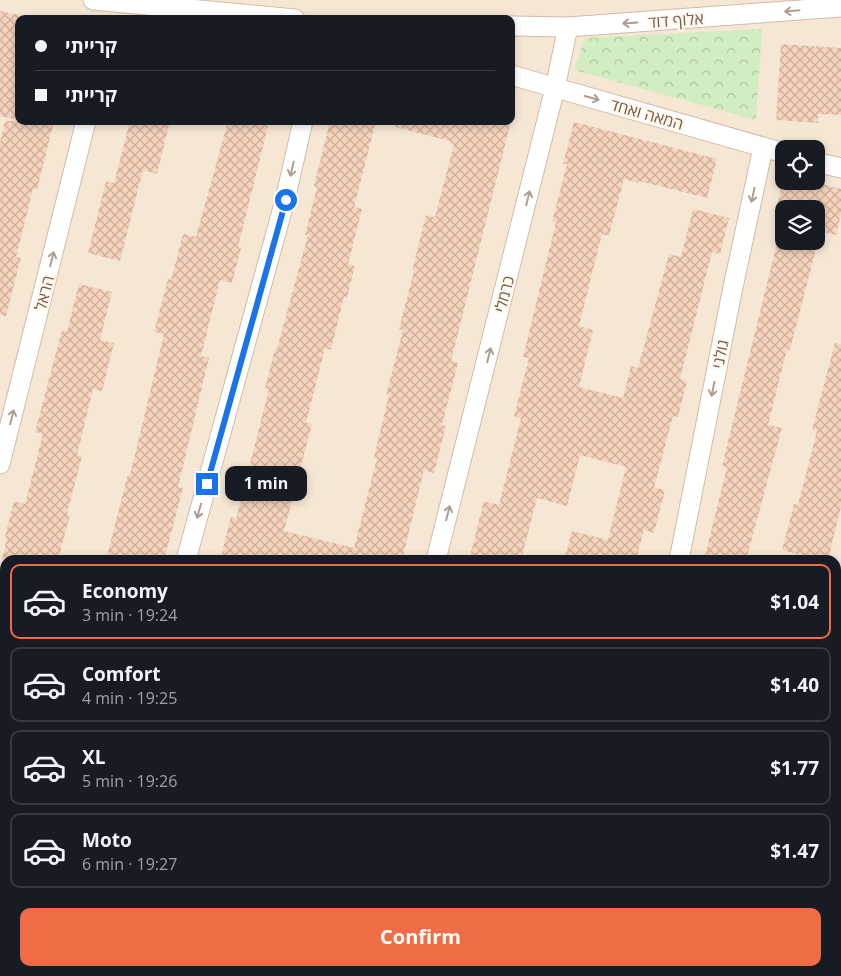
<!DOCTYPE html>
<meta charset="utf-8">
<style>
body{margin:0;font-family:"Open Sans",Heebo,sans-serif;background:#242831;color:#f1f3f6;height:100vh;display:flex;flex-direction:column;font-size:19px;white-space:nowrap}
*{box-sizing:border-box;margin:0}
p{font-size:16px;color:#9ea1a6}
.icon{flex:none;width:28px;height:28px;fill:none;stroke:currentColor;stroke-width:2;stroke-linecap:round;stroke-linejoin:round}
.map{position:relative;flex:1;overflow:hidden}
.details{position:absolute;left:0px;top:555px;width:841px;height:421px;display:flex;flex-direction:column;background:#171b24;border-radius:15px 15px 0 0;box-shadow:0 2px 8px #0003}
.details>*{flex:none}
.top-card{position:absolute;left:15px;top:15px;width:500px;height:110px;border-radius:10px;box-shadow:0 2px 8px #0003;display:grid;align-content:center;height:110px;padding:0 20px;background:#171b24}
.controls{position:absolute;left:775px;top:140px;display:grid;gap:10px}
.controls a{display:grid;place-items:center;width:50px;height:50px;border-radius:10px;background:#171b24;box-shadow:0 2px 8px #0003;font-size:25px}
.end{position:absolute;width:22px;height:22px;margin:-11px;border:6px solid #1a73e8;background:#fff;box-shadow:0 0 0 2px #fff}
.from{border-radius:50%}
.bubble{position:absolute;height:35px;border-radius:10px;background:#171b24;box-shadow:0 2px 8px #0003;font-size:16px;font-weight:700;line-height:35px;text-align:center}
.top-card b{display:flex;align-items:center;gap:18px;height:48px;font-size:19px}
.top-card b+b{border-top:1px solid #363941}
.top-card i{width:12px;height:12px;background:#f1f3f6}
ul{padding:9px 0 0;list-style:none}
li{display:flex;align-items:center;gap:15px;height:75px;margin:0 10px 8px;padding:0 10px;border:2px solid #363941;border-radius:10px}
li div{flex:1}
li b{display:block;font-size:19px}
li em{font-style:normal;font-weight:700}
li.active{border-color:#ef6c44}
li>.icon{width:45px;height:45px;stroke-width:1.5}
.primary-button{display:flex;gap:10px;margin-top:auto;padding:10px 20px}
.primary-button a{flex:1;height:58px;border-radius:10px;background:#ef6c44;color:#fff;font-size:20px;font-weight:700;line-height:58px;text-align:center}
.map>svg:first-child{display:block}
.residential{fill:#f6e7d4;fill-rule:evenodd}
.forest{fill:url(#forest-crowns)}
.building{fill:url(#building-cross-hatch)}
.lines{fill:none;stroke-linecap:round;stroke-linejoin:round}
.minor-casing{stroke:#d0bcaa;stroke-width:21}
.tertiary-casing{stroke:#d0bcaa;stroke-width:26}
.minor{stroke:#fff;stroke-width:19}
.tertiary{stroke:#fff;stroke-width:24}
.oneway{stroke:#af9d91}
.route{stroke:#1a73e8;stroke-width:6}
.labels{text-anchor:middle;stroke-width:5;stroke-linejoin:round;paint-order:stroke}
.street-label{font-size:16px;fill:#795b48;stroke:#fff8ee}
</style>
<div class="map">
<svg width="841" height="976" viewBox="0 0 841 976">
<defs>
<pattern id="forest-crowns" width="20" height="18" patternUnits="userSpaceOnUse" patternTransform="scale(1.25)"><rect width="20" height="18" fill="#d3edc3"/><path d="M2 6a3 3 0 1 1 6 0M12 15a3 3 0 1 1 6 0" fill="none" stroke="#b0c3a0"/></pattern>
<pattern id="building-cross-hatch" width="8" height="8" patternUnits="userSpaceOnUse" patternTransform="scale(1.25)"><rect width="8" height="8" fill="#f5d3bc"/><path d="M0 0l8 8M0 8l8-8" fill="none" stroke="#cbae9b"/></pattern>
</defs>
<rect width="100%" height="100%" fill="#fef5e6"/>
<path class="residential" d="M 0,0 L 841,0 L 841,976 L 0,976 ZM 19,19 L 511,19 L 511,121 L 19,121 ZM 784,149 L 816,149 L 816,181 L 784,181 ZM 784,209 L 816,209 L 816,241 L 784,241 ZM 5,560 L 836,560 L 836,971 L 5,971 Z"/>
<path class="forest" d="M 762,29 L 756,120 L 574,70 L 585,38 Z"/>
<g class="building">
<path d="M 0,11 L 19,15 L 19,120 L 0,116 Z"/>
<path d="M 781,44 L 841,48 L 841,115 L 818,114 L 818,123 L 776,120 Z"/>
<path d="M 5,121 L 54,121 L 37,190 L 33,189 L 16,257 L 21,258 L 6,316 L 0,315 L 0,142 Z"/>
<path d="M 130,121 L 170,121 L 157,174 L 143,170 L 120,261 L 88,253 L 106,181 L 114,183 Z"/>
<path d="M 228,121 L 249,121 L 268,126 L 238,247 L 241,248 L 232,283 L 220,280 L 201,356 L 209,358 L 178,487 L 183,488 L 164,560 L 106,560 L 128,474 L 130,475 L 164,334 L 154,332 L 168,279 L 171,280 L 183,234 L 196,237 Z"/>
<path d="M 330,121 L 376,121 L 354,207 L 362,209 L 348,264 L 355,266 L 347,297 L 344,296 L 331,350 L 325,348 L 306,423 L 312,424 L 284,531 L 354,548 L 377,458 L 374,457 L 389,395 L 386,395 L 403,330 L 399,329 L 414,271 L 412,271 L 426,215 L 435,217 L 454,144 L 450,143 L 450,141 L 395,127 L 396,121 L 511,121 L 451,361 L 458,363 L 442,425 L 446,426 L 434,473 L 424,470 L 402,560 L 236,560 L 221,556 L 231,517 L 236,519 L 269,389 L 265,388 L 275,349 L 277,349 L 308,235 L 305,235 L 317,187 L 314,186 Z"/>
<path d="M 574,122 L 717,159 L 707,198 L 639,181 L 638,183 L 624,179 L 609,236 L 602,234 L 579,326 L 593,330 L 579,387 L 623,398 L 631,366 L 638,368 L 669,254 L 681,257 L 693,209 L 729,218 L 720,254 L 712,252 L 680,379 L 687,381 L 678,417 L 673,416 L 654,488 L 665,490 L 654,533 L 644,530 L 636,560 L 564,560 L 572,531 L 608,540 L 626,467 L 580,455 L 567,506 L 537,498 L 521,560 L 469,560 L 484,501 L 499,505 L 521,418 L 514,416 L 529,358 L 523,357 L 556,222 L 552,222 L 567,164 L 563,164 Z"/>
<path d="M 783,181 L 810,181 L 841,189 L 841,214 L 836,235 L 816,230 L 816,209 L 776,209 Z"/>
<path d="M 778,239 L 816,249 L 790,350 L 787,349 L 768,425 L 782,428 L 746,560 L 704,560 L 727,467 L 722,466 Z"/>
<path d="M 79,284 L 112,292 L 100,340 L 114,343 L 102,391 L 93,389 L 77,455 L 82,456 L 67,514 L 70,515 L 58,560 L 2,560 L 7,538 L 5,537 L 14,501 L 25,504 L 43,434 L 35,432 L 62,330 L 67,331 Z"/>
<path d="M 835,343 L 841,344 L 841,507 L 828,560 L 820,560 L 782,550 L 794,504 L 798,505 L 817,431 L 812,430 Z"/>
</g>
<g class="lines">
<g class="minor-casing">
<g id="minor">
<path d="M 93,0 L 295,19"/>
<path d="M 511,26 L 568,27 L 841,7"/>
<path d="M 511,75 L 784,153"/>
<path d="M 816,162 L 841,168"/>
<path d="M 0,464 L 86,121"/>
<path d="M 186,560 L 285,200 L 303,121"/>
<path d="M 436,560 L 555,88 L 568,27"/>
<path d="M 679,560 L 732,292 L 763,148"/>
<path d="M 836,627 L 841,610"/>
<path d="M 829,971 L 839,976"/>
<path d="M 297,976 L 299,971"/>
<path d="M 564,976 L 565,971"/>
</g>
</g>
<g class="tertiary-casing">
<g id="tertiary">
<path d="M 0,896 L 5,899"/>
<path d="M 103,971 L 110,976"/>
</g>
</g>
<use href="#minor" class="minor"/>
<use href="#tertiary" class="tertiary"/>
</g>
<defs><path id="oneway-shaft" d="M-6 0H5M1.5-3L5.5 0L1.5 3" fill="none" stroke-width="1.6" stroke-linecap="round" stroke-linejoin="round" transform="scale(1.25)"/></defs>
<g class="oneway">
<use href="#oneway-shaft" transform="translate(792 11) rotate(175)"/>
<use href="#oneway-shaft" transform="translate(630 23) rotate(176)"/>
<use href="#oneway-shaft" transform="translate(592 98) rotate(16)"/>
<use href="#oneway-shaft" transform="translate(292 169) rotate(103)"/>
<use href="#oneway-shaft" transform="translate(753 195) rotate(102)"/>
<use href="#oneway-shaft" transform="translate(528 198) rotate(-76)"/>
<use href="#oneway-shaft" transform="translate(52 259) rotate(-76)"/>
<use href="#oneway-shaft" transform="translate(489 355) rotate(-76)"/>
<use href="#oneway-shaft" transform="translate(713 389) rotate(101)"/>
<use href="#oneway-shaft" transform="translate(12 417) rotate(-76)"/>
<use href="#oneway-shaft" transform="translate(199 511) rotate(106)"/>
<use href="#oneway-shaft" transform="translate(448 513) rotate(-76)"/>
</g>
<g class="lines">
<path class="route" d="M 207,484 L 286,200"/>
</g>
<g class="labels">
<g class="street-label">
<text transform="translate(676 20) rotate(-4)" y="6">אלוף דוד</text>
<text transform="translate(647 114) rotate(16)" y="6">המאה ואחד</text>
<text transform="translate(44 293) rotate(-76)" y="6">הראל</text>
<text transform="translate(504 294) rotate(-76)" y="6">כרמלי</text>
<text transform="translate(720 354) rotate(-79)" y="6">גולני</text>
</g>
</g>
</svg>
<div class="controls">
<a><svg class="icon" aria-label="locate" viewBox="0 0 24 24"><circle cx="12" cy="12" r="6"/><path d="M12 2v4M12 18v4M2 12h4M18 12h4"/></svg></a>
<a><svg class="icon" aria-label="layers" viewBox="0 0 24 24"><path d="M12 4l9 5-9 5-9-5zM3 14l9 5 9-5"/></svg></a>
</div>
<i class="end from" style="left:286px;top:200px"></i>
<i class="end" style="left:207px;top:484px"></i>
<div class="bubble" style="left:225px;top:466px;width:82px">1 min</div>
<div class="top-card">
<b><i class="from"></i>קרייתי</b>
<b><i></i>קרייתי</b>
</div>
<section class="details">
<ul>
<li class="active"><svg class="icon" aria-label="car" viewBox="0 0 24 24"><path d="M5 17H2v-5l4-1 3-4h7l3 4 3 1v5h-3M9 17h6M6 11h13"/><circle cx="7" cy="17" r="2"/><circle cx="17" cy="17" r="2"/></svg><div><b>Economy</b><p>3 min · 19:24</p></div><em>$1.04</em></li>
<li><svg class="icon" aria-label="car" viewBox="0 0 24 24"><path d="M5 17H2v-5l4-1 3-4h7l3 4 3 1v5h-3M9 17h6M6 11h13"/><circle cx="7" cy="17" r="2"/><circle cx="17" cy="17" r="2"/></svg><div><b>Comfort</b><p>4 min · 19:25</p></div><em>$1.40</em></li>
<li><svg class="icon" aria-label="car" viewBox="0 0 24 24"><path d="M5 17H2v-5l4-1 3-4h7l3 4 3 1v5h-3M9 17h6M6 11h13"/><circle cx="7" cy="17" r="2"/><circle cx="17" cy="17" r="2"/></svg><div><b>XL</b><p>5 min · 19:26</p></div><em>$1.77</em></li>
<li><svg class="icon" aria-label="car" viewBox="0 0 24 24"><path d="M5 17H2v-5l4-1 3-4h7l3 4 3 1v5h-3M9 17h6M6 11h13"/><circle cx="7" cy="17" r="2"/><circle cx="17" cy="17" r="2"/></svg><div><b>Moto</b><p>6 min · 19:27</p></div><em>$1.47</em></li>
</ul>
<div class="primary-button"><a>Confirm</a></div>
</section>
</div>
